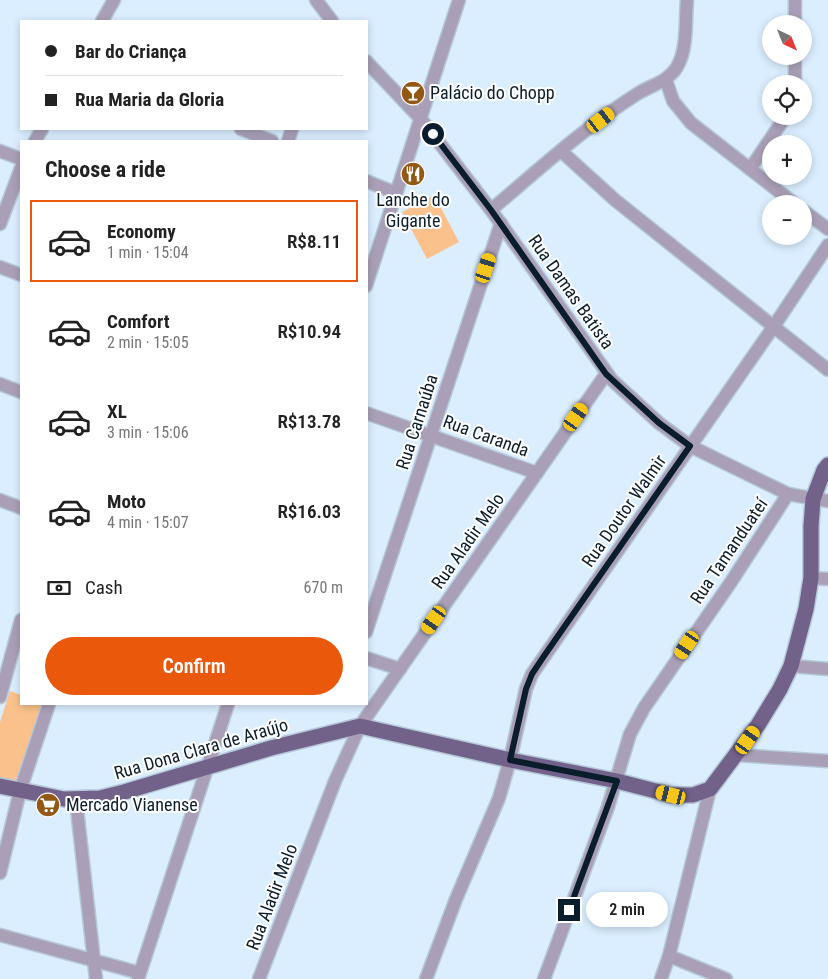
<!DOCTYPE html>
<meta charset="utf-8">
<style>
body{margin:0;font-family:"Roboto Condensed",sans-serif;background:#f2f2f2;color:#222;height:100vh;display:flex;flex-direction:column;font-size:19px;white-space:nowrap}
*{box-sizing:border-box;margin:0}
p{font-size:16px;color:#767676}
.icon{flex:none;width:28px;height:28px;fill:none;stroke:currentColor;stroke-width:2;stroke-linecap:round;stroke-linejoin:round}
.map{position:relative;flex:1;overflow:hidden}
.side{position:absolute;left:20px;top:140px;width:348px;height:565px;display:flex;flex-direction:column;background:#fff;border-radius:0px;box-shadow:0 2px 8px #0003}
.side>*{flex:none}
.hud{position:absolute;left:20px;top:20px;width:348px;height:110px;border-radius:0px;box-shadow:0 2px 8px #0003;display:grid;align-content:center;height:110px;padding:0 25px;background:#fff}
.needle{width:32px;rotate:137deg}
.controls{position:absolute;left:762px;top:15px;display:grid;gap:10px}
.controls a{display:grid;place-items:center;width:50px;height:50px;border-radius:50%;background:#fff;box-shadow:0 2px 8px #0003;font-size:25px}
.end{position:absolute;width:22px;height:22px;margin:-11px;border:6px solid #0a1d2c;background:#fff;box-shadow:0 0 0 2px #fff}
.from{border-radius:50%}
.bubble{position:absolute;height:35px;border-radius:18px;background:#fff;box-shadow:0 2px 8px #0003;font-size:16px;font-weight:600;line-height:35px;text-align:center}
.car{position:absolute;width:15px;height:30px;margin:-15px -8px;border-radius:6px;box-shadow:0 0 4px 1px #0007;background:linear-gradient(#f5c518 24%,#345 0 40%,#f5c518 0 76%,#345 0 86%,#f5c518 0)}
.hud b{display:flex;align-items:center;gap:18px;height:48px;font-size:19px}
.hud b+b{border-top:1px solid #e0e0e0}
.hud i{width:12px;height:12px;background:#222}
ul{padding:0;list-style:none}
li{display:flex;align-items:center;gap:15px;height:82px;margin:0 10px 8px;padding:0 15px;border:2px solid transparent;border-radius:0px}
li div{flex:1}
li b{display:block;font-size:19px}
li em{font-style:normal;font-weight:600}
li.selected{border-color:#ea580c}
li>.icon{width:45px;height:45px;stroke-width:1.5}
h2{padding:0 25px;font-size:22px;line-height:60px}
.pay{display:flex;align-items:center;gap:12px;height:55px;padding:0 25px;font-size:19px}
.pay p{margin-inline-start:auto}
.primary-button{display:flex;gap:10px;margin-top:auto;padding:10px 25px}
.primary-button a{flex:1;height:58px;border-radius:30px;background:#ea580c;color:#fff;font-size:20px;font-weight:600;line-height:58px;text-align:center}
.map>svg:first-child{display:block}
.green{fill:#fac18c}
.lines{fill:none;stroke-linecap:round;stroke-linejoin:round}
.minor-casing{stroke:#b5c8d9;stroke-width:15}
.major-casing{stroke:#b5c8d9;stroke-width:18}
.minor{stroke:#a9a0b7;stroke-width:12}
.major{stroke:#726189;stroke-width:15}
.route{stroke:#0a1d2c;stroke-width:6}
.labels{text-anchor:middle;stroke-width:4;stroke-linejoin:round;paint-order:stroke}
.poi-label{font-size:18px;fill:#0a1d2c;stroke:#fff;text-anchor:start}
.street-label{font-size:18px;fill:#0a1d2c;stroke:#fff}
</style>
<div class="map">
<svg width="828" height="979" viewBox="0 0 828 979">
<rect width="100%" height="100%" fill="#daeeff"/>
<g class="green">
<path d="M 434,195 L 459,242 L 427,259 L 402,212 Z"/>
<path d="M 10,691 L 21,695 L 21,704 L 46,704 L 17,783 L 0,784 L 0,722 Z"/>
</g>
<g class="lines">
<g class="minor-casing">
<g id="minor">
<path d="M 316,0 L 332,21"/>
<path d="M 795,0 L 795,24"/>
<path d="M 102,21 L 114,0"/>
<path d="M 366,61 L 421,119 L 491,210 L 612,380 L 659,423 L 690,446 L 788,494 L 828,501"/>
<path d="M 666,80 L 673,101 L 691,123 L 795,204"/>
<path d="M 795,84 L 795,56"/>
<path d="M 241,129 L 272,141"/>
<path d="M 35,141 L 42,129"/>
<path d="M 288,141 L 292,129"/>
<path d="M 0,151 L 21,159"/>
<path d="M 561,151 L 615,200 L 828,370"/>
<path d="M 750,169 L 786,116"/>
<path d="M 366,181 L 396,193"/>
<path d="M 491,210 C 538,170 585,127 637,94 C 651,85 668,82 677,67 C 688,48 685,21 687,0"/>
<path d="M 804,211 L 828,229"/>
<path d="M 0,224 L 21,168"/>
<path d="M 0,267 L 21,275"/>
<path d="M 366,286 L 459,0"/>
<path d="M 0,384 L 21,392"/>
<path d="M 366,413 L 537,473"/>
<path d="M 0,500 L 21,508"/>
<path d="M 811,578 L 828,579"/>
<path d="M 366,632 L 501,223"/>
<path d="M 366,658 L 400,669"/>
<path d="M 791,666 L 828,669"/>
<path d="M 0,697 L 21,620"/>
<path d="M 737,755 L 828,761"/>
<path d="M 76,800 L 96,979"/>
<path d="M 0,873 L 20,791 L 49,704"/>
<path d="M 0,935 L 140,973"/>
<path d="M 669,956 L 726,979"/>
<path d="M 138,979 L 228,704"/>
<path d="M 259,979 L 335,781 L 360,726 L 606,374"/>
<path d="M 426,979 L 456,899 L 499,798 L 510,760 L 526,689 L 532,674 L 774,326 L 828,245"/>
<path d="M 544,979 L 608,807 L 630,734 L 644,708 L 731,582 L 788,494"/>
<path d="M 661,979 L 669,956 L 710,789"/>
</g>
</g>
<g class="major-casing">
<path id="major" d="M 0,786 L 64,799 L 100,798 L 124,792 L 271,748 L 360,726 L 510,760 L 617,781 L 671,795 L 693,795 L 710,789 L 758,725 L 780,689 L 791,666 L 806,609 L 811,578 L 811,526 L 813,499 L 824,470 L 828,465"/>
</g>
<use href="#minor" class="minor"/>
<use href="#major" class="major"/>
</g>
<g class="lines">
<path class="route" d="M 433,134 L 491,210 L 606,374 L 659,423 L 690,446 L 544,656 L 532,674 L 526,689 L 510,760 L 617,781 L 569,910"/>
</g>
<defs>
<g id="bar-disc" transform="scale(1.25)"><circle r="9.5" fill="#925814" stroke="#fff"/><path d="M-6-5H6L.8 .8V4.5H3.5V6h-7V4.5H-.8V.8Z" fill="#fff"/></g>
<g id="restaurant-disc" transform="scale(1.25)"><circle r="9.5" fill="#925814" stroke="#fff"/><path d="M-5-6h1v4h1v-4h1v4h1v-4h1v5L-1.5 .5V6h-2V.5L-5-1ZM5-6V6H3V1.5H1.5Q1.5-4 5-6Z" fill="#fff"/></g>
<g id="supermarket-disc" transform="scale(1.25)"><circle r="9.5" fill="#925814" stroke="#fff"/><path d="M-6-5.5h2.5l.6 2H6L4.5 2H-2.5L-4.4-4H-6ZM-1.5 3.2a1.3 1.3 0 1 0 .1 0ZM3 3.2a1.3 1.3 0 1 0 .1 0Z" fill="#fff"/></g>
</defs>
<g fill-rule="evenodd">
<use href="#bar-disc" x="413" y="93"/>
<use href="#restaurant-disc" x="413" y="174"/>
<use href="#supermarket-disc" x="48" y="805"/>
</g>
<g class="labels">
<g class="poi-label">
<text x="430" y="99">Palácio do Chopp</text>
<text x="413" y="206" text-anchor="middle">Lanche do<tspan x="413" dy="21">Gigante</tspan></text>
<text x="66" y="811">Mercado Vianense</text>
</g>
<g class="street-label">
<text transform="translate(571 292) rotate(55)" y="6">Rua Damas Batista</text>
<text transform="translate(417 422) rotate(-72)" y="6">Rua Carnaúba</text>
<text transform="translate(486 436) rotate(20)" y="6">Rua Caranda</text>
<text transform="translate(624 511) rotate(-55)" y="6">Rua Doutor Walmir</text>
<text transform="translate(468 541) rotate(-55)" y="6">Rua Aladir Melo</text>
<text transform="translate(729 551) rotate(-56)" y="6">Rua Tamanduateí</text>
<text transform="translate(201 749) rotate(-16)" y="6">Rua Dona Clara de Araújo</text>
<text transform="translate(272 897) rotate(-69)" y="6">Rua Aladir Melo</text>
</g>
</g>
</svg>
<div class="controls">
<a><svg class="needle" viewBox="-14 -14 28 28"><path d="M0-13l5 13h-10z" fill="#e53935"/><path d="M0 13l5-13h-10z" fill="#767676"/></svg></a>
<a><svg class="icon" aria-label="locate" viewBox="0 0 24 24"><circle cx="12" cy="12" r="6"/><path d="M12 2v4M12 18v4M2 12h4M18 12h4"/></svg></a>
<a>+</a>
<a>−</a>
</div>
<i class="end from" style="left:433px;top:134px"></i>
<i class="end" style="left:569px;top:910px"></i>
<div class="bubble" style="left:586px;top:892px;width:82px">2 min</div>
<i class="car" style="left:601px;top:120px;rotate:52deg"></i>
<i class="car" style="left:486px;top:268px;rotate:18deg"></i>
<i class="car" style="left:576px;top:417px;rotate:35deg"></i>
<i class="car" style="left:434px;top:620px;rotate:215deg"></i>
<i class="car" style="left:687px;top:645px;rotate:214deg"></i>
<i class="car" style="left:748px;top:740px;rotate:35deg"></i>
<i class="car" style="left:671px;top:795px;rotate:284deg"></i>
<div class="hud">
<b><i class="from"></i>Bar do Criança</b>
<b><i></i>Rua Maria da Gloria</b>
</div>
<section class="side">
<h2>Choose a ride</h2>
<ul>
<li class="selected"><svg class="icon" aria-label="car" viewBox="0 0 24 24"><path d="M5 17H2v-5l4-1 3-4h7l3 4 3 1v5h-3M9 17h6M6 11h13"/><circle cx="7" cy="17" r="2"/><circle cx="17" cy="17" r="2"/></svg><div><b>Economy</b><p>1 min · 15:04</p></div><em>R$8.11</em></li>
<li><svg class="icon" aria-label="car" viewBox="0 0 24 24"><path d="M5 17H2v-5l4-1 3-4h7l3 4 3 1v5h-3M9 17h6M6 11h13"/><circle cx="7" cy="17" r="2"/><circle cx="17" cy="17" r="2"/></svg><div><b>Comfort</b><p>2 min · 15:05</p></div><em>R$10.94</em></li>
<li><svg class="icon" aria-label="car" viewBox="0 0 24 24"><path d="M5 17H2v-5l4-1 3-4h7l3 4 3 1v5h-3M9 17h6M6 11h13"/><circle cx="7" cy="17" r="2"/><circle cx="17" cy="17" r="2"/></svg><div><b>XL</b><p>3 min · 15:06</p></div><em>R$13.78</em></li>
<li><svg class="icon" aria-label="car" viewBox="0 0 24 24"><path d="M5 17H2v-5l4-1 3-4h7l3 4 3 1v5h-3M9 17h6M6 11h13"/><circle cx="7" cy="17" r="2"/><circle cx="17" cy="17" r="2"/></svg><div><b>Moto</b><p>4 min · 15:07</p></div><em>R$16.03</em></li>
</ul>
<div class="pay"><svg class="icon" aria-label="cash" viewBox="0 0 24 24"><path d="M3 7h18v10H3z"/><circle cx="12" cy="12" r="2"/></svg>Cash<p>670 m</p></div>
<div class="primary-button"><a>Confirm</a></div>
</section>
</div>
